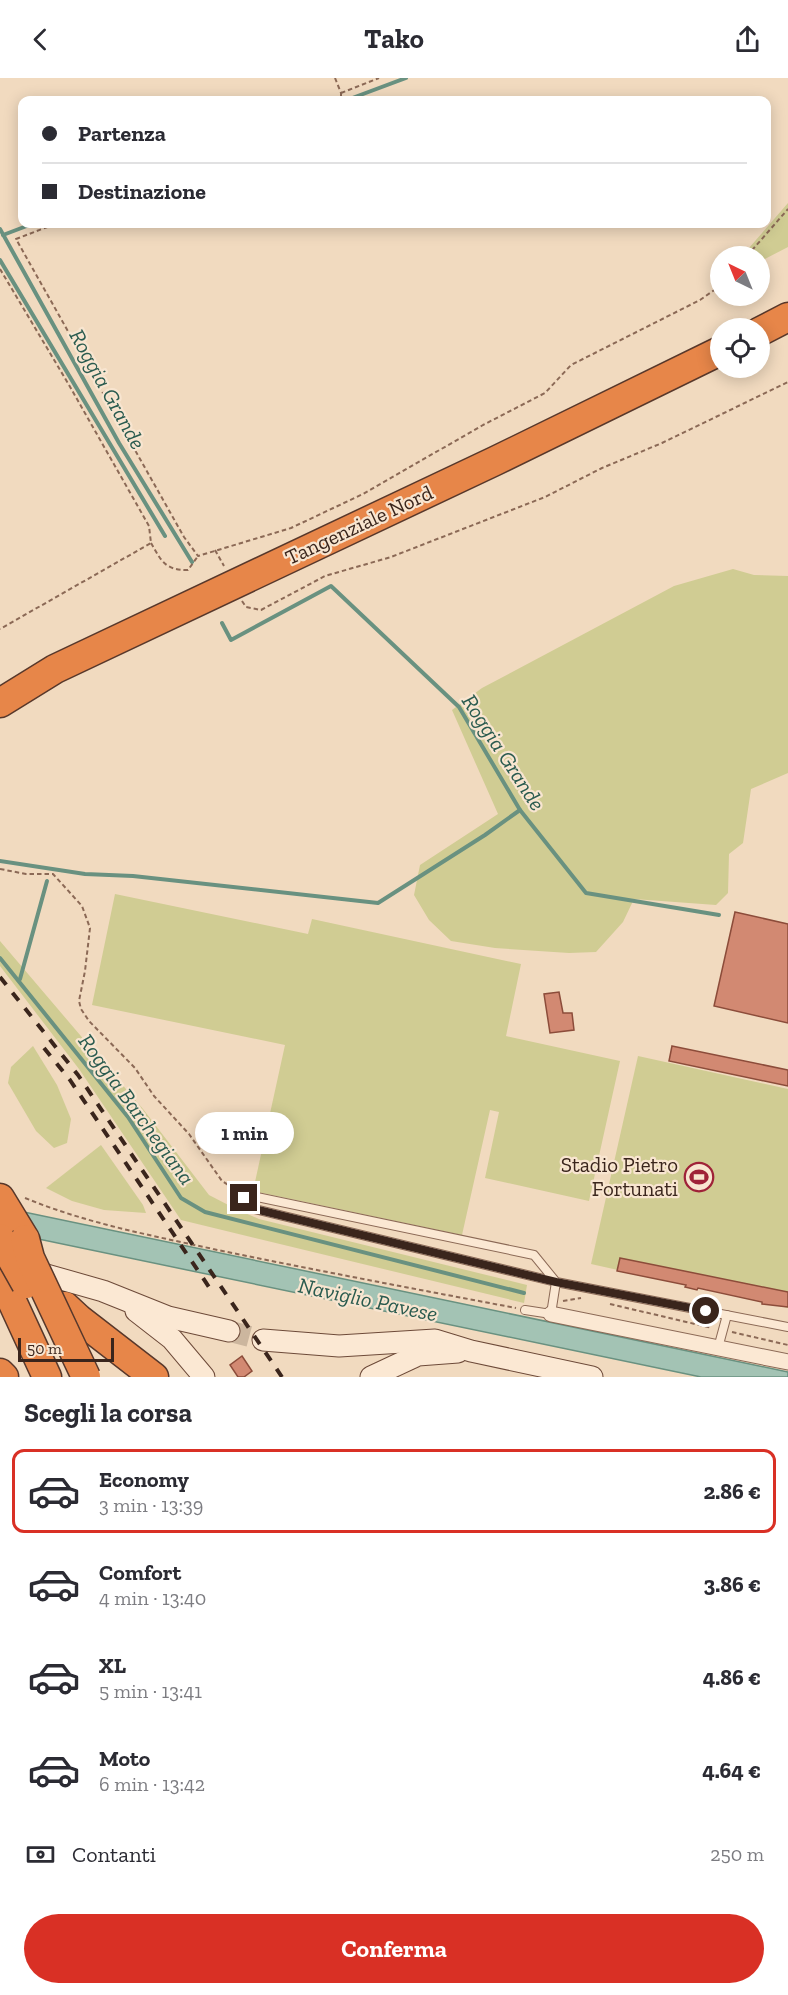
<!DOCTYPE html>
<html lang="it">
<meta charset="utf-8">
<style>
body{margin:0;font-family:"Zilla Slab",serif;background:#f7f7f7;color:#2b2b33;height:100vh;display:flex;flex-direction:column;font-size:22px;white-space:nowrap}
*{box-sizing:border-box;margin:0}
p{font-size:20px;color:#7c7c81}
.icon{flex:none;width:33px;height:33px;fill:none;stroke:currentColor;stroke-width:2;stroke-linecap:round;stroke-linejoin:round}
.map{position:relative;height:1299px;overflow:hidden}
.details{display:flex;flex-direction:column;background:#fff;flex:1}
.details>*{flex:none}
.hud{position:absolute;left:18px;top:18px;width:753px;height:132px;border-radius:12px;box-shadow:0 3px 15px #0003;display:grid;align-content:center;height:132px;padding:0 24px;background:#fff}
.needle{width:39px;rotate:317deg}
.buttons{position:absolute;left:710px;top:168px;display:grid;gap:12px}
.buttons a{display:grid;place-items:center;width:60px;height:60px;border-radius:50%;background:#fff;box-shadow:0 3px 15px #0003;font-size:30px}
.scale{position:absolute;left:18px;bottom:15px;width:96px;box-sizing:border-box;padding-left:6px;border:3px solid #3a251c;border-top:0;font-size:16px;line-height:21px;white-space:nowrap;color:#3a251c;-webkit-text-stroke:4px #f8e5d0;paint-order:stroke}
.end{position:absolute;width:27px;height:27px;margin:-14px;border:8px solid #3a251c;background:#fff;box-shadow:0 0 0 3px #fff}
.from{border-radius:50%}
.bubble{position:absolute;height:42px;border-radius:21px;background:#fff;box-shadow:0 3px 15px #0003;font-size:20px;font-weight:700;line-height:42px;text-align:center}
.hud b{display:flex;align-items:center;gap:21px;height:57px;font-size:22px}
.hud b+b{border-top:2px solid #e1e1e2}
.hud i{width:15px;height:15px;background:#2b2b33}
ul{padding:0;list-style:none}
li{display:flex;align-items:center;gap:18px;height:84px;margin:0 12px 9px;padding:0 12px;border:3px solid transparent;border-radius:12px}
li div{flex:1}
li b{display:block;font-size:22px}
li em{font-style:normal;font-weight:700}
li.current{border-color:#d93025}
li>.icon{width:54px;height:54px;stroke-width:1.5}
h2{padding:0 24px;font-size:27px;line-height:72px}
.pay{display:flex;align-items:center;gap:15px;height:66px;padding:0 24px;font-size:22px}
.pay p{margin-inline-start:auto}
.action{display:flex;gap:12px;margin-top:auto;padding:12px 24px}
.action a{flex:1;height:69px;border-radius:36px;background:#d93025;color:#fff;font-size:24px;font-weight:700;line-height:69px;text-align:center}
header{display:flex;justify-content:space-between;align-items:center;height:78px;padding:0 24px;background:#fff;font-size:27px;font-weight:700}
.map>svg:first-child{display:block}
.green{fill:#d0cc93}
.water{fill:#a3c3b4;stroke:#699180;stroke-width:1.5}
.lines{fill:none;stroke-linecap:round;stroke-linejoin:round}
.stream{stroke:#699180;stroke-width:4}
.building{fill:#d28972;stroke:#8c4c3a;stroke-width:1.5}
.secondary-tunnel{stroke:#ccb69e;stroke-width:21;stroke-dasharray:21 10;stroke-linecap:butt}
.lane-casing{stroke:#8b6956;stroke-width:10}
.street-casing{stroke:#8b6956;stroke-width:17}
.secondary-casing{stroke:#6d4a39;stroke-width:23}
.highway-casing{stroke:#58382b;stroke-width:31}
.path{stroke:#8b6956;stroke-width:2;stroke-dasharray:4.5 3;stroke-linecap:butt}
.lane{stroke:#fbe8d3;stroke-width:8}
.street{stroke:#fbe8d3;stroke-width:15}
.secondary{stroke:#fbe8d3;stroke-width:21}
.highway{stroke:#e78649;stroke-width:28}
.rail{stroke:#3a251c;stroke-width:4;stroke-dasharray:10 10;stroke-linecap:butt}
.highway-bridge-casing{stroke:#58382b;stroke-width:31;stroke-linecap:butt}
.highway-bridge{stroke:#e78649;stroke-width:28}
.route{stroke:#3a251c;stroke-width:8}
.labels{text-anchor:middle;stroke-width:4.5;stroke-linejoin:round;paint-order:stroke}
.street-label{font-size:21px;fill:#3a251c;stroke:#f8e5d0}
.poi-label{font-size:21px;fill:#3a251c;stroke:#f8e5d0;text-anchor:end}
.water-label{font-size:22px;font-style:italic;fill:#2a5b4f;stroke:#f8e5d0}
</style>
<header><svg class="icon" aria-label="back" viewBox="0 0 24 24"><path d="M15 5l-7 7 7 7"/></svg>Tako<svg class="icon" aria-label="share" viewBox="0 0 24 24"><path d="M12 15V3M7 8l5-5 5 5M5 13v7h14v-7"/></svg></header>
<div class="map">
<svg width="788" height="1299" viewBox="0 0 788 1299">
<rect width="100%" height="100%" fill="#f1dabf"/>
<g class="green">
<path d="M 788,125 L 788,169 L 759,184 L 759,178 L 742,178 Z"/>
<path d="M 733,491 L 754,497 L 788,498 L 788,695 L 751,711 L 743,765 L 729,776 L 728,815 L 716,827 L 634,821 L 623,844 L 596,874 L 569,875 L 495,870 L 451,863 L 429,842 L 414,817 L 420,787 L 498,736 L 452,632 L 482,610 L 674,508 Z"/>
<path d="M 115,816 L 308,856 L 312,841 L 521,886 L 506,958 L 620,983 L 589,1123 L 485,1100 L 499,1034 L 490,1032 L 462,1157 L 253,1113 L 285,967 L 92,927 Z"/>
<path d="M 0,863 L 143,1031 L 209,1117 L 236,1131 L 259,1141 L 527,1207 L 524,1225 L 181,1142 L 79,991 L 0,888 Z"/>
<path d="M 33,968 L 57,1007 L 71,1041 L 67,1065 L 54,1070 L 36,1053 L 8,1005 L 11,989 Z"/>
<path d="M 638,978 L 788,1011 L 788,1230 L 591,1186 Z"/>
<path d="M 101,1067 L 143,1127 L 146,1135 L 104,1132 L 72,1123 L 46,1110 Z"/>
</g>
<path class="water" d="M 0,1129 L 788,1294 L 788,1299 L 701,1299 L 0,1153 Z"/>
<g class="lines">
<g class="stream">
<path d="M 347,22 L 406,0"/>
<path d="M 0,151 L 119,365 L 192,484"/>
<path d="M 3,157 L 32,146"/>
<path d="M 0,182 L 165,458"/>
<path d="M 222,545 L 231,562 L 331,508 L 459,629 L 520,732 L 586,815 L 719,837"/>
<path d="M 0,783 L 85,796 L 133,798 L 378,825 L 485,757 L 520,732"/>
<path d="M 0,880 L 128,1039 L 181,1120 L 205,1134 L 524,1215"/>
<path d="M 20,901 L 47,803"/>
</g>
</g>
<g class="building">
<path d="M 735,834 L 788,846 L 788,945 L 714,928 Z"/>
<path d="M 559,914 L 563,935 L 572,935 L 574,952 L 550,955 L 544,916 Z"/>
<path d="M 672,968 L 788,992 L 788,1008 L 669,983 Z"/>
<path d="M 620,1180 L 788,1214 L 788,1229 L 762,1226 L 762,1224 L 698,1210 L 697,1212 L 685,1209 L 686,1207 L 617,1193 Z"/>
<path d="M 242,1278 L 252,1293 L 244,1299 L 238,1299 L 230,1287 Z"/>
</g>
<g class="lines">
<path class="secondary-tunnel" d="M 229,1253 L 263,1262"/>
<g class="lane-casing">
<g id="lane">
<path d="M 525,1232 L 551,1236 L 556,1204 L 534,1177 L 252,1118 L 244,1120 L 246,1129 L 556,1204 L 788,1249"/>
<path d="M 718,1270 L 727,1237"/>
</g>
</g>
<g class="street-casing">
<path id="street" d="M 551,1236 L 788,1284"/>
</g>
<g class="secondary-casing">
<g id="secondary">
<path d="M 29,1192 L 103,1213 L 168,1239 L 229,1253"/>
<path d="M 136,1233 L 172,1261 L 204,1299"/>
<path d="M 263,1262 L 339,1268 L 435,1262 L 471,1273 L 592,1299"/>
<path d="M 371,1299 L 418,1277 L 458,1274"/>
</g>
</g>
<g class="highway-casing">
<g id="highway">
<path d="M 759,254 L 788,239"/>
<path d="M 0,625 L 55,591 L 495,383 L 720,273"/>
<path d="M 0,1120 L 25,1161"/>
<path d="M 0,1197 L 47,1299"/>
<path d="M 65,1228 L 79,1241 L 154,1299"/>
<path d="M 0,1295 L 4,1299"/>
</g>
</g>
<g class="path">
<path d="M 335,0 L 341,15 L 341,22"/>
<path d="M 341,15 L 379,0"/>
<path d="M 55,146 L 16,161 L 184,459 L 198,478 L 291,450 L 363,416 L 483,347 L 545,315 L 571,287 L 700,222 L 720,208"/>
<path d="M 747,178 L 788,131"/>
<path d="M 0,191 L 69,307 L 149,448 L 151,465 L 0,551"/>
<path d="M 151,465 C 162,484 165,492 188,492 L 198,478"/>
<path d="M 215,472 L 224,488"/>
<path d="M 242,523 L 246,529 L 261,532 L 325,498 L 391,479 L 545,419 L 602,390 L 662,365 L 788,304"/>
<path d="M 0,791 L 26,796 L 53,796 L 82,828 L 90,850 L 85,893 L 79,923 L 81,931 L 89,943 L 135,990 L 154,1018 L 189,1056 L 222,1103 L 238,1113"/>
<path d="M 25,1120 C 86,1145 149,1157 213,1171 C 314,1192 415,1211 516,1230"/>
<path d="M 563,1223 L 581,1220"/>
<path d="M 610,1226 L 712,1250"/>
<path d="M 732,1254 L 788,1267"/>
</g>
<use href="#lane" class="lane"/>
<use href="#street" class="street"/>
<use href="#secondary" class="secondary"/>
<use href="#highway" class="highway"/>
<g class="rail">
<path d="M 0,899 L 78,997 L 282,1299"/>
<path d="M 44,970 L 70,1002 L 211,1212"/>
</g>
<g class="highway-bridge-casing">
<g id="highway-bridge">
<path d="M 0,1160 L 26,1206"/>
<path d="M 25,1161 L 30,1180 L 86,1299"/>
</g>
</g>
<use href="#highway-bridge" class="highway-bridge"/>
</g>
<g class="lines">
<path class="route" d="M 244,1120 L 246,1129 L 556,1204 L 706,1233"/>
</g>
<defs>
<g id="stadium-ring" transform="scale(1.5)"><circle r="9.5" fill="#f8e5d0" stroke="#9f2238" stroke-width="1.5"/><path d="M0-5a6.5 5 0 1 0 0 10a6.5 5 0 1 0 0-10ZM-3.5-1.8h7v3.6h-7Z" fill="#9f2238"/></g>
</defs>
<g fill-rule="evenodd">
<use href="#stadium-ring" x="699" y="1099"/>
</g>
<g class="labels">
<g class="street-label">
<text transform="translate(359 447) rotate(-25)" y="7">Tangenziale Nord</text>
</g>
<g class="poi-label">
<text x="678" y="1094">Stadio Pietro<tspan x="678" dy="24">Fortunati</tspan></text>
</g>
<g class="water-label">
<text transform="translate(108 311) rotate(61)" y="8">Roggia Grande</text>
<text transform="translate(504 674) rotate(57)" y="8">Roggia Grande</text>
<text transform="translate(137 1031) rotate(54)" y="8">Roggia Barchegiana</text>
<text transform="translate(368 1221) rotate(12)" y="8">Naviglio Pavese</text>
</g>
</g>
</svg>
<div class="buttons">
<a><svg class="needle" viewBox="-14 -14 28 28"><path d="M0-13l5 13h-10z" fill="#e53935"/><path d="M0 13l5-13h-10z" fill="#7c7c81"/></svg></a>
<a><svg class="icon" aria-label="locate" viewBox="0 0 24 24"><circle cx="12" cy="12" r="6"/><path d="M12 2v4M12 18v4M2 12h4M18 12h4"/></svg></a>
</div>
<div class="scale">50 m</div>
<i class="end from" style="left:706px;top:1233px"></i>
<i class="end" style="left:244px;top:1120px"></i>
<div class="bubble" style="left:195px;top:1034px;width:99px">1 min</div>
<div class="hud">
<b><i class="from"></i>Partenza</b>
<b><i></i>Destinazione</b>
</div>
</div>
<section class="details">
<h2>Scegli la corsa</h2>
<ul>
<li class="current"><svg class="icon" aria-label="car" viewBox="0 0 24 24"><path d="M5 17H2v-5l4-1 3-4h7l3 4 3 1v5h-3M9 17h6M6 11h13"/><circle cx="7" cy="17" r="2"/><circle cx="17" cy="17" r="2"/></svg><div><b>Economy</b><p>3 min · 13:39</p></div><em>2.86 €</em></li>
<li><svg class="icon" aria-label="car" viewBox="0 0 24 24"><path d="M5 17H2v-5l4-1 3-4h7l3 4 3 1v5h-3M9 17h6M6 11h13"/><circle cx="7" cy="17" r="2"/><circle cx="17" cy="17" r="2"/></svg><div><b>Comfort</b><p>4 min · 13:40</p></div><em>3.86 €</em></li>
<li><svg class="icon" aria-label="car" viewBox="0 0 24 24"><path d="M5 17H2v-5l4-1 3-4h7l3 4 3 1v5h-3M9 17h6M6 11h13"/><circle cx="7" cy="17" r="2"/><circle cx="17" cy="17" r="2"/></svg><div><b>XL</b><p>5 min · 13:41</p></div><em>4.86 €</em></li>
<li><svg class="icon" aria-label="car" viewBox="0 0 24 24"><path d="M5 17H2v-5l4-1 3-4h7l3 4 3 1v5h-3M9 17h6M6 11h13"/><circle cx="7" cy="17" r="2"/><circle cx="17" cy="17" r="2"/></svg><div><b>Moto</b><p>6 min · 13:42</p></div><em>4.64 €</em></li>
</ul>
<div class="pay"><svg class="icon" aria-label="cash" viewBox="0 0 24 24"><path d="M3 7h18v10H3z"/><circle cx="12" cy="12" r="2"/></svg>Contanti<p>250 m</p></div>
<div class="action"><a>Conferma</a></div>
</section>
